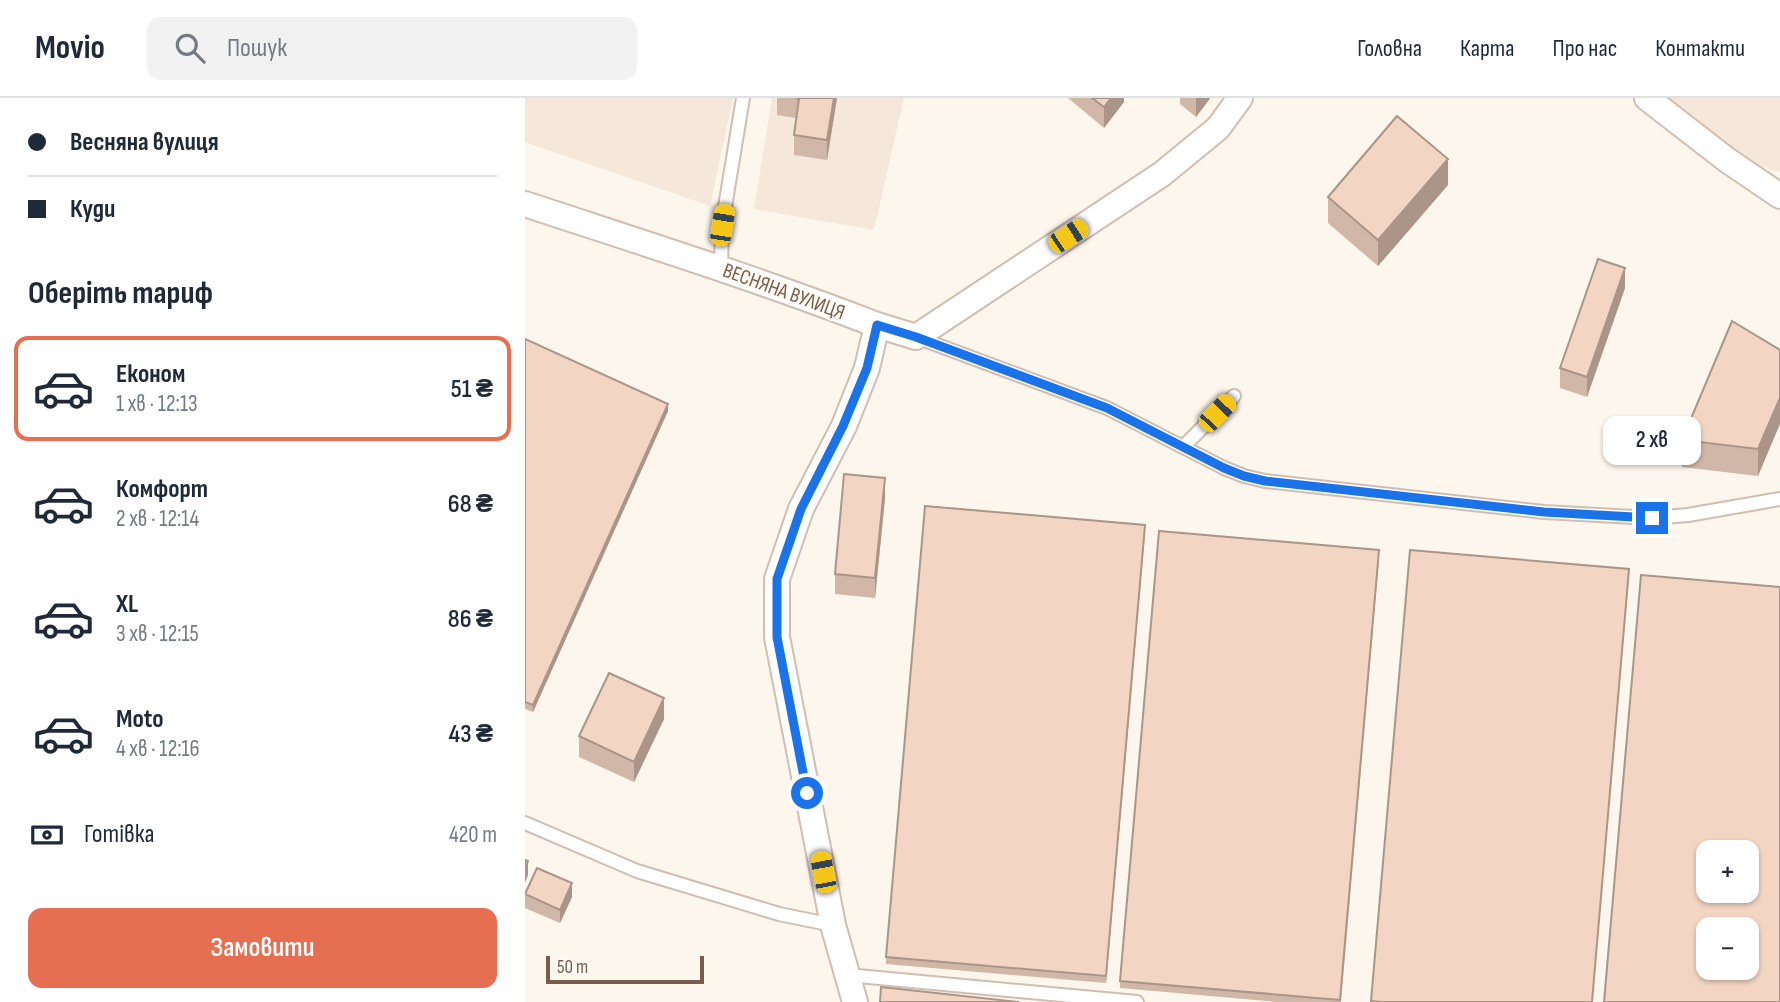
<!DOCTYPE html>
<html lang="uk">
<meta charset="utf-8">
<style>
body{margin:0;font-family:"Sofia Sans Condensed",sans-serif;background:#f2f2f3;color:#1f2937;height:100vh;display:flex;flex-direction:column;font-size:26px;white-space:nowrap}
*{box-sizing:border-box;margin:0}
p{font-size:23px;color:#747a83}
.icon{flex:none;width:38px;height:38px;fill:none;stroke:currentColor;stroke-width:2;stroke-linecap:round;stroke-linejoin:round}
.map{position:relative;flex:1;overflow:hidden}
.panel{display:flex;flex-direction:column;background:#fff;width:525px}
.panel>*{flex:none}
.guide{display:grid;align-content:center;height:154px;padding:0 28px;background:#fff}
.buttons{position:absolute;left:1171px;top:742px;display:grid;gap:14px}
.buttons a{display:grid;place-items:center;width:63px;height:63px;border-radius:14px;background:#fff;box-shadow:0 2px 5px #0004;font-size:35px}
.scale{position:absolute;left:21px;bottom:18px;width:158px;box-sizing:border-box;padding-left:7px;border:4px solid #7a5c4d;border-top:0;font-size:19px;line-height:24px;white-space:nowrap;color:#7a5c4d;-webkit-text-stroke:5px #fffaf3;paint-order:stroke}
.end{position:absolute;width:32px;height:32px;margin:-16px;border:9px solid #1a73e8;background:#fff;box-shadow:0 0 0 4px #fff}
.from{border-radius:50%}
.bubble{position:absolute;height:49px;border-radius:14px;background:#fff;box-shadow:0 2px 5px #0004;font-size:23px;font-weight:600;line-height:49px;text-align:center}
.car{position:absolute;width:21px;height:42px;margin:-21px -10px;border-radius:9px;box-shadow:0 0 5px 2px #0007;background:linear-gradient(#f5c518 24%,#345 0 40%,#f5c518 0 76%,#345 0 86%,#f5c518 0)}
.guide b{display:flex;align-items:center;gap:24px;height:66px;font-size:26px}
.guide b+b{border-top:2px solid #e0e1e3}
.guide i{width:18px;height:18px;background:#1f2937}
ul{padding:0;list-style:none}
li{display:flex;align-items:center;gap:21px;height:105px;margin:0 14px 10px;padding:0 14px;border:4px solid transparent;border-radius:14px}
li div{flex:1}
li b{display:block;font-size:26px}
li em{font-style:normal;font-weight:600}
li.current{border-color:#e76f51}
li>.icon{width:63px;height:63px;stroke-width:1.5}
h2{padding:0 28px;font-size:32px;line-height:84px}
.pay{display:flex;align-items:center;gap:18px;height:77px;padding:0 28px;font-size:26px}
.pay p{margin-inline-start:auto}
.action{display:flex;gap:14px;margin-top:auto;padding:14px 28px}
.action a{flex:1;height:80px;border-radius:14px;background:#e76f51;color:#fff;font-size:28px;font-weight:600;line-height:80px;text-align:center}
header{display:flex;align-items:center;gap:42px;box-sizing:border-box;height:98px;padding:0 35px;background:#fff;border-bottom:2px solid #e0e1e3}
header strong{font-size:33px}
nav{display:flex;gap:38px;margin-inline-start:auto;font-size:24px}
.search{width:490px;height:63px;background:#f2f2f3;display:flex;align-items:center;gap:18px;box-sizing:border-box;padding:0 24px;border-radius:14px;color:#747a83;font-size:26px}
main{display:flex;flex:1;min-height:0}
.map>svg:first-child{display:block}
.residential{fill:#f5e8da}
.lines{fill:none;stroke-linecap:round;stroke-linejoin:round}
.service-casing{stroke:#d1beb0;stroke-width:16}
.minor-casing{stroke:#d1beb0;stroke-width:28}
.service{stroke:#fff;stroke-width:12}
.minor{stroke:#fff;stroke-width:24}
.wall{fill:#d1b7a8}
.shaded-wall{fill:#aa9588}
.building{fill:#f3d5c3;stroke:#aa9588;stroke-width:2;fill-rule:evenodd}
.route{stroke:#1a73e8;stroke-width:9}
.labels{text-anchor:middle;stroke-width:5;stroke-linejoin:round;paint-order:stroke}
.street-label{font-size:21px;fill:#7a5c4d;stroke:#fffaf3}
</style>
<header>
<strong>Movio</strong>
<div class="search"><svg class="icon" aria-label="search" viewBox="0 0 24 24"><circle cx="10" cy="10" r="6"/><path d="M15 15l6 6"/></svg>Пошук</div>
<nav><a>Головна</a><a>Карта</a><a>Про нас</a><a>Контакти</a></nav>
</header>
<main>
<section class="panel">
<div class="guide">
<b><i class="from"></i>Весняна вулиця</b>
<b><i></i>Куди</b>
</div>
<h2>Оберіть тариф</h2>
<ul>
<li class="current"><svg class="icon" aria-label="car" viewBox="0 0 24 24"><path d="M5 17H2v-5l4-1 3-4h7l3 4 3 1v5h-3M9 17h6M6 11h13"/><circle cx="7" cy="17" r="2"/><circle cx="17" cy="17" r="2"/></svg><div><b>Економ</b><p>1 хв · 12:13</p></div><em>51 ₴</em></li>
<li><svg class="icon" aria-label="car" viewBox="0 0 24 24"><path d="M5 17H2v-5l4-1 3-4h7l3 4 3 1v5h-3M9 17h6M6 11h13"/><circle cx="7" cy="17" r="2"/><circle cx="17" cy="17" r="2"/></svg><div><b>Комфорт</b><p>2 хв · 12:14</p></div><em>68 ₴</em></li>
<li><svg class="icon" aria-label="car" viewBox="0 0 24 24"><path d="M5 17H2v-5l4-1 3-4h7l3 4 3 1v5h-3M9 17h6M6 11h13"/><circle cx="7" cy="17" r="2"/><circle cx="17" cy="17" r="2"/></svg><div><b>XL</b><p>3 хв · 12:15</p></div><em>86 ₴</em></li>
<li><svg class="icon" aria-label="car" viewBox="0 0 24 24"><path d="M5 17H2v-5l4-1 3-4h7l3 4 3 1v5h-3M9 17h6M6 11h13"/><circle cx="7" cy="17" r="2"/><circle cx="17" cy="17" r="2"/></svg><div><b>Moto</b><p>4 хв · 12:16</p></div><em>43 ₴</em></li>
</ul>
<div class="pay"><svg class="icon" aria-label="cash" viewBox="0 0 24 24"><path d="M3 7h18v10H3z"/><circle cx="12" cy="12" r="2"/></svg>Готівка<p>420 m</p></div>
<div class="action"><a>Замовити</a></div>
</section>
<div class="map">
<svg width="1255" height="904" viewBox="0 0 1255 904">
<rect width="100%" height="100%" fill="#fdf6ec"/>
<g class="residential">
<path d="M 0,0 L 208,0 L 185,108 L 0,44 Z"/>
<path d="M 247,0 L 379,0 L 349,132 L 229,111 Z"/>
<path d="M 1126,0 L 1255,0 L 1255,74 L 1182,51 Z"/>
</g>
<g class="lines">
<g class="service-casing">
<g id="service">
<path d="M 196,170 L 197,127 L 218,0"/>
<path d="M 391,239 L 582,310 L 699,370 L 719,378 L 740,383 L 1019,414 L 1127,420 L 1163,417 L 1255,401"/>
<path d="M 658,349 L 709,298"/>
<path d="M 0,725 L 112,773 L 254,816 L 308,827"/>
<path d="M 322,877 L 612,904"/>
</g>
</g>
<g class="minor-casing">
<g id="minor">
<path d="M 1122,0 L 1202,62 L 1255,98"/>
<path d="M 0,106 C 118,145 236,182 352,227 L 342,270 L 319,328 L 276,411 L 252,481 L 252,539 L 308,827 L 330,904"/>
<path d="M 352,227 L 391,239 L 637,76 L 693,30 L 715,0"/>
</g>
</g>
<use href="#service" class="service"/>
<use href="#minor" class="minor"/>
</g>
<g class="wall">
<path d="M 252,0 L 312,0 L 302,62 L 269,57 L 269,37 L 271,20 L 252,17 Z"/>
<path d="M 543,0 L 599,0 L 599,4 L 579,30 Z"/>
<path d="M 655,0 L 685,0 L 685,1 L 671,19 L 655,6 Z"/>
<path d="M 923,87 L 853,168 L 803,125 L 803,99 Z"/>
<path d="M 1100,190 L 1062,299 L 1035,290 L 1035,270 Z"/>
<path d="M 0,241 L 143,313 L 8,614 L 0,611 Z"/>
<path d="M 1255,252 L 1233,378 L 1157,369 L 1157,342 Z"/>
<path d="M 360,400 L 350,500 L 310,496 L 310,476 Z"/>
<path d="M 620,434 L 581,885 L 361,866 L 361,859 Z"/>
<path d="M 854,459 L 816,904 L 752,904 L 595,890 L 595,883 Z"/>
<path d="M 139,621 L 109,684 L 54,659 L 54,638 Z"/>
<path d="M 0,796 L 47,799 L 35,825 L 0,810 Z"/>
</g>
<g class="shaded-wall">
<path d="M 309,0 L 312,0 L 302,62 L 302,42 Z"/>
<path d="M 586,0 L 599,0 L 599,4 L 579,30 L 579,9 Z"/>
<path d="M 671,0 L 685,0 L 671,19 Z"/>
<path d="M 923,61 L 923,87 L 853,168 L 853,142 Z"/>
<path d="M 1100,170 L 1100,190 L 1062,299 L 1062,279 Z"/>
<path d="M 1255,300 L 1255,326 L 1233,378 L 1233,351 Z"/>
<path d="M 143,306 L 143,313 L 8,614 L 8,607 Z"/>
<path d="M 360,380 L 360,400 L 350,500 L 350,480 Z"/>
<path d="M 620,427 L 620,434 L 581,885 L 581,878 Z"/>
<path d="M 854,452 L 854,459 L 815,904 Z"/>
<path d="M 1104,471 L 1104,478 L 1067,904 Z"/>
<path d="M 139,600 L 139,621 L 109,684 L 109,664 Z"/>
<path d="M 3,763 L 3,777 L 0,785 L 0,771 Z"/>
<path d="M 47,785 L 47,799 L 35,825 L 35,812 Z"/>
</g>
<g class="building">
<path d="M 271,0 L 309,0 L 302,42 L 269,37 L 274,1 Z"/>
<path d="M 567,0 L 586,0 L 579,9 Z"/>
<path d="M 872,18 L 923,61 L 853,142 L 803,99 Z"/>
<path d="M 1073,161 L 1100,170 L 1062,279 L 1035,270 Z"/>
<path d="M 1207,223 L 1255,252 L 1255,300 L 1233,351 L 1157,342 Z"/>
<path d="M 0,241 L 143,306 L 8,607 L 0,604 Z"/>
<path d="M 319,376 L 360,380 L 350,480 L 310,476 Z"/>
<path d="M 400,408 L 620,427 L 581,878 L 361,859 Z"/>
<path d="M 634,433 L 854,452 L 815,902 L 595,883 Z"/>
<path d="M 885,452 L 1104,471 L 1067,904 L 857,904 L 846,903 Z"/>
<path d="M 1116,477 L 1255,489 L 1255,904 L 1079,904 ZM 1183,754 L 1222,754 L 1222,793 L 1183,793 ZM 1183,831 L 1222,831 L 1222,870 L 1183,870 Z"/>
<path d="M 84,575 L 139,600 L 109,664 L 54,638 Z"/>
<path d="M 0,762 L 3,763 L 0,771 Z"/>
<path d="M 12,770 L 47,785 L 35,812 L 0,796 Z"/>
<path d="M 356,889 L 494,904 L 355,904 Z"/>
</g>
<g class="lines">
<path class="route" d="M 282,695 L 252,539 L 252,481 L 276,411 L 318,328 L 342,270 L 352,227 L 391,239 L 582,310 L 699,370 L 719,378 L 740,383 L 1019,414 L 1127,420"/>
</g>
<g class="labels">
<g class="street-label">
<text transform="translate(259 193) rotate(20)" y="7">ВЕСНЯНА ВУЛИЦЯ</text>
</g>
</g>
</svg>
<div class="buttons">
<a>+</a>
<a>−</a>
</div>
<div class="scale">50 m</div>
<i class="end from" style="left:282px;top:695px"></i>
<i class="end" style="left:1127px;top:420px"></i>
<div class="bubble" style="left:1078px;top:318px;width:98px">2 хв</div>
<i class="car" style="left:197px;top:127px;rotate:9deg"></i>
<i class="car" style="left:543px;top:138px;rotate:57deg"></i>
<i class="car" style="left:692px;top:315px;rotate:44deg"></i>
<i class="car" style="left:298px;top:774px;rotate:349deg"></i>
</div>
</main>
